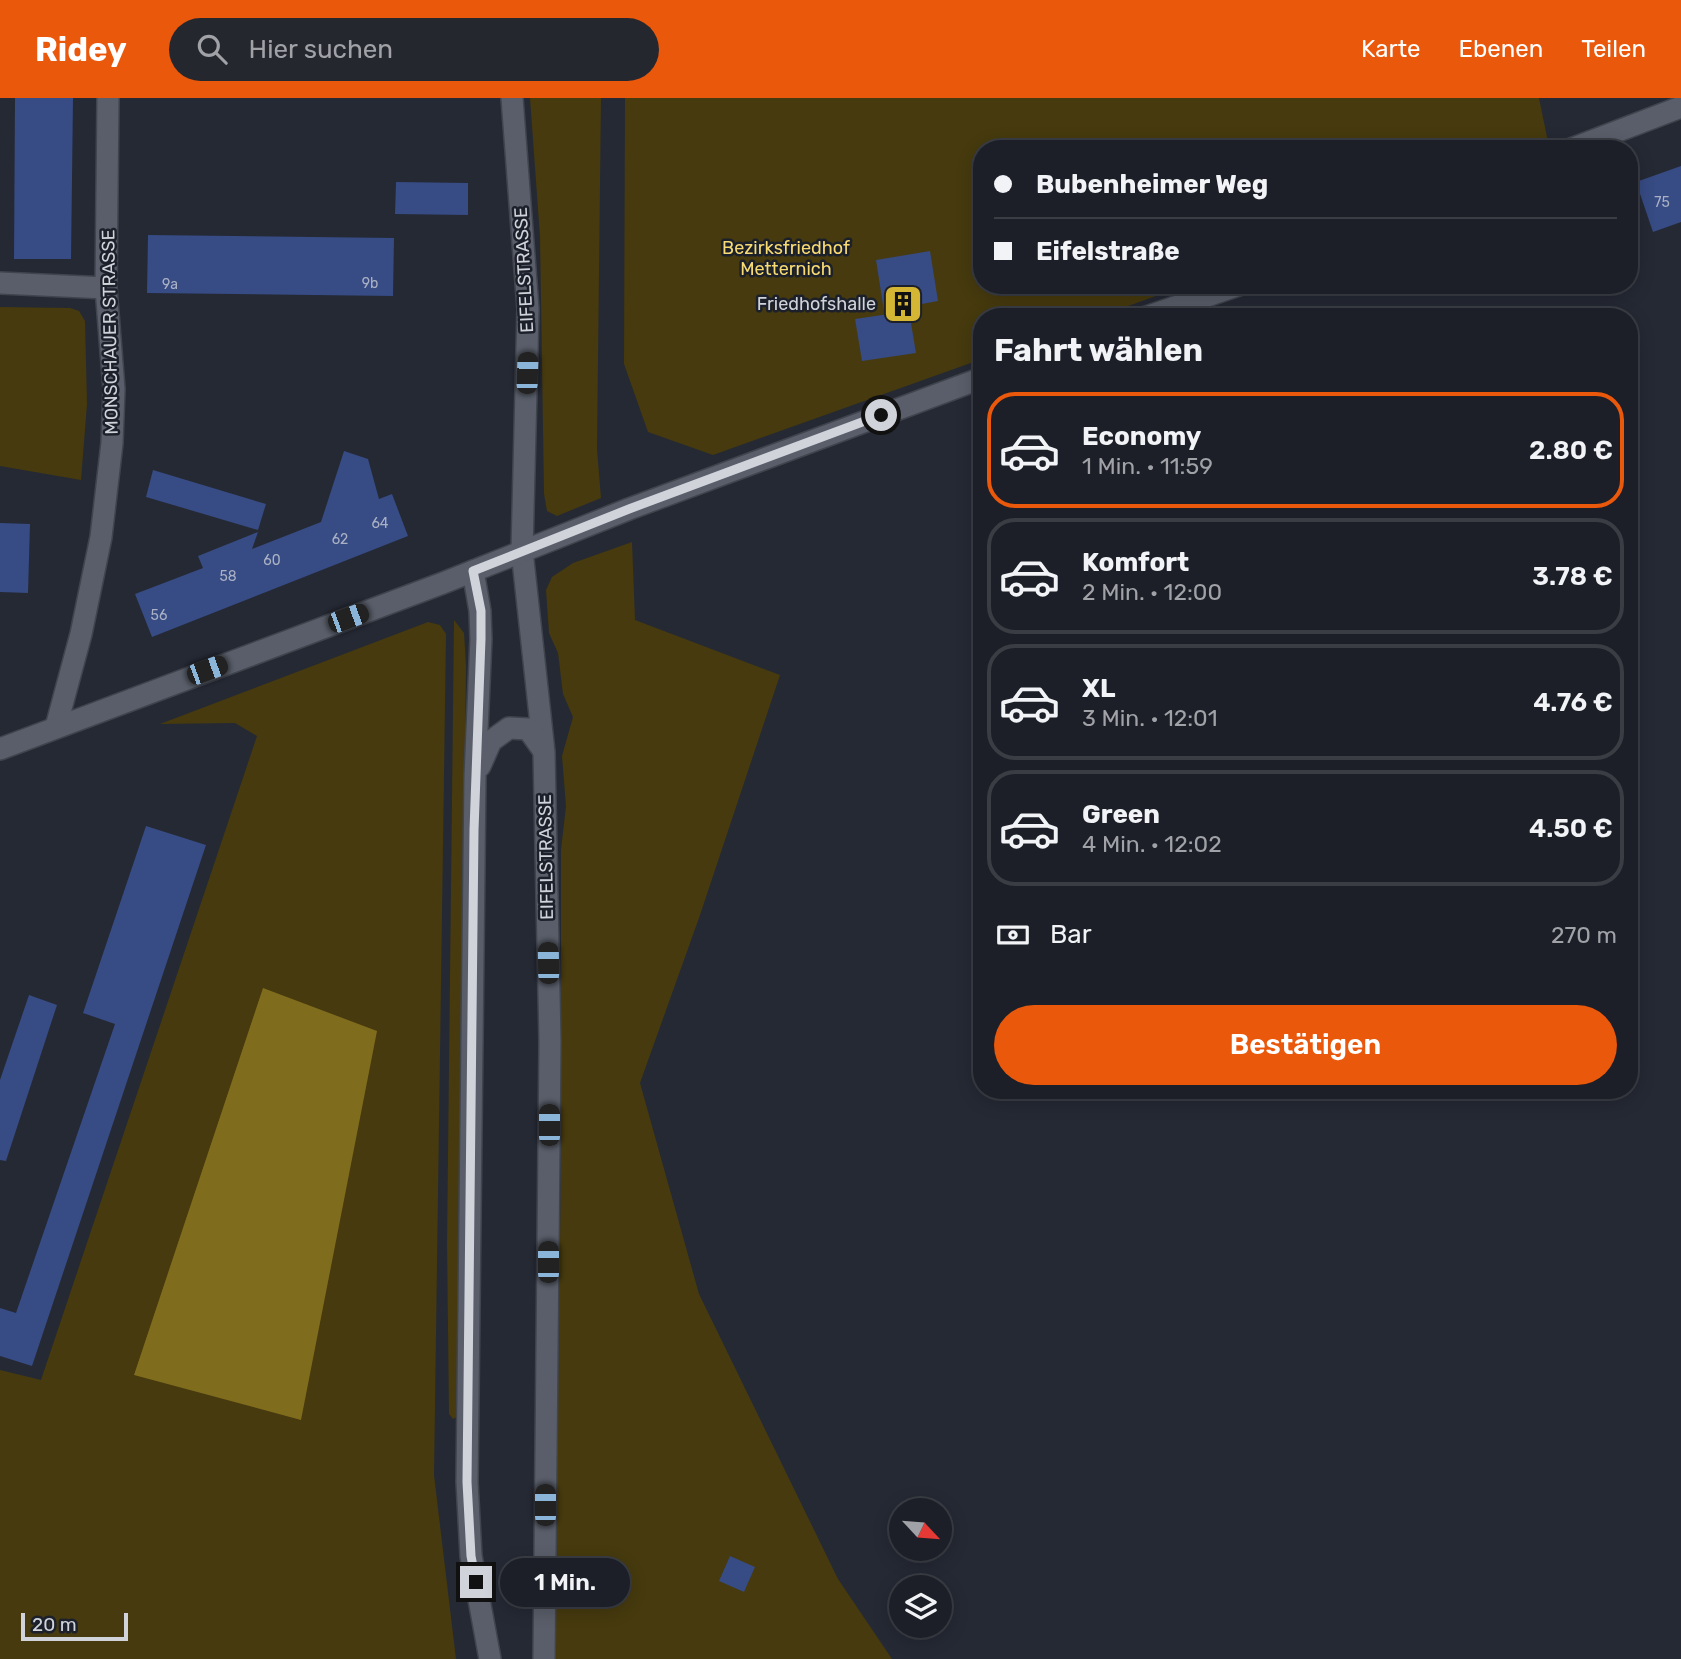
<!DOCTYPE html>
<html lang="de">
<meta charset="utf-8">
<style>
body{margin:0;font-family:Rubik,sans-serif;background:#25272f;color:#f1f3f6;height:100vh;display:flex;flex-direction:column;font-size:26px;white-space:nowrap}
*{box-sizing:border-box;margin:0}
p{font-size:23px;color:#a0a2a7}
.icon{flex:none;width:38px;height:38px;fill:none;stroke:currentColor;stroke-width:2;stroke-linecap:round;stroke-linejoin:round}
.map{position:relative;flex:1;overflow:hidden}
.panel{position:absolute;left:973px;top:210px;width:665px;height:791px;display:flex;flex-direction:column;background:#1c1f27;border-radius:28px;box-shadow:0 4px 18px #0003,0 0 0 2px #3a3d44}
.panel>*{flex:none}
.guide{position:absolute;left:973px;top:42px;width:665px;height:154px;border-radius:28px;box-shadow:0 4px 18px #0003,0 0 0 2px #3a3d44;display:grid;align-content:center;height:154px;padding:0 21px;background:#1c1f27}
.needle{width:46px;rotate:116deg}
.fabs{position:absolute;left:889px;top:1400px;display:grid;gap:14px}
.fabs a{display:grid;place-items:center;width:63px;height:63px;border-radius:50%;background:#1c1f27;box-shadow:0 4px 18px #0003,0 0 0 2px #3a3d44;font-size:35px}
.scale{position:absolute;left:21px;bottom:18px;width:107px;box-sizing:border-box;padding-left:7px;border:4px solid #d0d3da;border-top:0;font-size:19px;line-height:24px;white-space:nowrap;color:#d0d3da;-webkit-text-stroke:5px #1c202a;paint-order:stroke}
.end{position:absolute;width:32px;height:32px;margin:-16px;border:9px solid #d0d3da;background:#111;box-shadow:0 0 0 4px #111}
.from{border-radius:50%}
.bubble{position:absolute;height:49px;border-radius:24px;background:#1c1f27;box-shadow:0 4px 18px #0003,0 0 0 2px #3a3d44;font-size:23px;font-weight:600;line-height:49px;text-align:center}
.car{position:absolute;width:21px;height:42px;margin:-21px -10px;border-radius:9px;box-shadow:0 0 5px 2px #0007;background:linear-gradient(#222 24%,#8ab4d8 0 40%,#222 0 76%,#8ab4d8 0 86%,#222 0)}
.guide b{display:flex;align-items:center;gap:24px;height:66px;font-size:26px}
.guide b+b{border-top:2px solid #3a3d44}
.guide i{width:18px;height:18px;background:#f1f3f6}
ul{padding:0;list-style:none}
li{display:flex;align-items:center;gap:21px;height:116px;margin:0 14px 10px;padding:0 7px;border:4px solid #3a3d44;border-radius:28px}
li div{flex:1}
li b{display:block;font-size:26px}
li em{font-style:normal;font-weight:600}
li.current{border-color:#ea580c}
li>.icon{width:63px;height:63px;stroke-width:1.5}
h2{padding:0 21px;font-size:32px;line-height:84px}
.pay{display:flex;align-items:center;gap:18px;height:77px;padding:0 21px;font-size:26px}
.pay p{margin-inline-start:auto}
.action{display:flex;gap:14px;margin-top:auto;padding:14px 21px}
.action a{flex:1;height:80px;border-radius:42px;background:#ea580c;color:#fff;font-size:28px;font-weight:600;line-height:80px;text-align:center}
header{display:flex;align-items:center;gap:42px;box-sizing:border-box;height:98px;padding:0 35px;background:#ea580c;color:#fff}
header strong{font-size:33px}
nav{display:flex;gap:38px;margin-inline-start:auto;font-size:24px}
.search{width:490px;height:63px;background:#25272f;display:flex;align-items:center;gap:18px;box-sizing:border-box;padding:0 24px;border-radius:38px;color:#a0a2a7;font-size:26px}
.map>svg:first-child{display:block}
.green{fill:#463a0e}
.water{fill:#806c1d}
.building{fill:#374b84}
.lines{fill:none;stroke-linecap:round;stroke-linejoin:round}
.minor-casing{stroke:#40444d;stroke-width:24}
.minor{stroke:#595e6a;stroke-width:21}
.route{stroke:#d0d3da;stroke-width:9}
.labels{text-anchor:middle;stroke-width:5;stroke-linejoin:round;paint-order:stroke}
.number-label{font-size:14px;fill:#aab1c4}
.park-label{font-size:18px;fill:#f7db72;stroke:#1c202a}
.street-label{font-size:18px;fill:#d0d3da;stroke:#1c202a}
.poi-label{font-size:18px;fill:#d0d3da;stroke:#1c202a;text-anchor:end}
</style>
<header>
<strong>Ridey</strong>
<div class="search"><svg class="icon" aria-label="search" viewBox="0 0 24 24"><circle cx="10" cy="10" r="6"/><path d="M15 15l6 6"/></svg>Hier suchen</div>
<nav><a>Karte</a><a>Ebenen</a><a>Teilen</a></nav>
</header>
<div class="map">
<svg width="1681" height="1561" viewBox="0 0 1681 1561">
<rect width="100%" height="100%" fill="#252934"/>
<g class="green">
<path d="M 530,0 L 601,0 L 597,351 L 601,400 L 557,418 L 547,413 L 544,396 L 540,139 Z"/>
<path d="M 625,0 L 1539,0 L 1548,44 L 1533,51 L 982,51 L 982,187 L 1186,187 L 1098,219 L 982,219 L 982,261 L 713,357 L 648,334 L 624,266 Z"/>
<path d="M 0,209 L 70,210 L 79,213 L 85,223 L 87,306 L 81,382 L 0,368 Z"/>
<path d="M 632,444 L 635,522 L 780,577 L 699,820 L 640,985 L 699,1196 L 838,1481 L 892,1561 L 554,1561 L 561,1070 L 561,752 L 566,708 L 562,658 L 573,619 L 563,596 L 558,555 L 549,535 L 546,492 L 552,479 L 573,465 Z"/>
<path d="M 454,522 L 464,535 L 466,568 L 458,1318 L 453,1321 L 449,1316 L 447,1146 Z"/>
<path d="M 428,524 L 440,527 L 446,536 L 434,1377 L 456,1561 L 0,1561 L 0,1272 L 41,1282 L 257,638 L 235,625 L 160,626 Z"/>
</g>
<path class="water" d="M 263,890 L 377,933 L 301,1322 L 134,1277 Z"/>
<g class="building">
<path d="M 15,0 L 73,0 L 71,161 L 14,161 Z"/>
<path d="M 1681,68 L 1681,124 L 1653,134 L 1636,84 Z"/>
<path d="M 396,84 L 468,85 L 468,117 L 395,116 Z"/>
<path d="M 148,137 L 394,140 L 393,198 L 147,195 Z"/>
<path d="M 930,153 L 938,203 L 884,213 L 876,162 Z"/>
<path d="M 909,213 L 916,255 L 862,263 L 855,221 Z"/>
<path d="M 344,353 L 368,361 L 379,401 L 392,396 L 408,438 L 152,539 L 135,496 L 203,470 L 198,458 L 258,434 L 252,451 L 321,424 Z"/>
<path d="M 153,372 L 266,406 L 258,432 L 146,399 Z"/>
<path d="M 0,425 L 30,426 L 28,495 L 0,494 Z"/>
<path d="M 146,728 L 206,747 L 32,1268 L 0,1258 L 0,1210 L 16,1215 L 115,926 L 83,915 Z"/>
<path d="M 29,897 L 57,907 L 6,1063 L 0,1062 L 0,982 Z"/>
<path d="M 730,1458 L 755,1469 L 744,1494 L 719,1483 Z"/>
</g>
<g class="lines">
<g class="minor-casing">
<g id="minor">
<path d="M 512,0 L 528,211 L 522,453 L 544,654 L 550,944 L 544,1561"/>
<path d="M 1571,51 L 1681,9"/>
<path d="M 0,185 L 106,190"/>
<path d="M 1146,219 L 1239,187"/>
<path d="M 473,473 L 480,513 L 481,541 L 475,678 L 467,1384 L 471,1458 L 490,1561"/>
<path d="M 56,629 L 81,536 L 101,439 L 112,345 L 114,291 L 106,190 L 108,0"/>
<path d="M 0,651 L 443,485 L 629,411 L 982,280"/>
<path d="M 480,668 L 491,643 L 509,630 L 528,631 L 543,652"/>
</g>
</g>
<use href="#minor" class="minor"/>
</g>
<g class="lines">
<path class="route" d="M 476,1484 L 471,1458 L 467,1384 L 474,732 L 481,541 L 481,513 L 473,473 L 629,411 L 881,317"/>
</g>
<defs>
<g id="building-square" transform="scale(2.0125)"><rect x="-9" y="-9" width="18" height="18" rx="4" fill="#d5b534" stroke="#1c202a"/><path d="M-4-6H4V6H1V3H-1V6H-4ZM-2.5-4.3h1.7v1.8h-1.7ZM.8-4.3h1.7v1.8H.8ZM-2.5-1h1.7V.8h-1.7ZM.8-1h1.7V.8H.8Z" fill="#111"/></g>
</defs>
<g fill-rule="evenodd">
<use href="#building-square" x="903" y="206"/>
</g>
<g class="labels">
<g class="number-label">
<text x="1662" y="109">75</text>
<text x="370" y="190">9b</text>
<text x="170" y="191">9a</text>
<text x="380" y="430">64</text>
<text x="340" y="446">62</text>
<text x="272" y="467">60</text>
<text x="228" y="483">58</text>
<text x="159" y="522">56</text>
</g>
<g class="park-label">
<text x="786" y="156">Bezirksfriedhof<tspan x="786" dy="21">Metternich</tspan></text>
</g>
<g class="street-label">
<text transform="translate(524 172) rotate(-93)" y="6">EIFELSTRASSE</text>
<text transform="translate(110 234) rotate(-91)" y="6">MONSCHAUER STRASSE</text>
<text transform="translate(546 759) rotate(-91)" y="6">EIFELSTRASSE</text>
</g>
<g class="poi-label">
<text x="876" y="212">Friedhofshalle</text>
</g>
</g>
</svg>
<div class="fabs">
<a><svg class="needle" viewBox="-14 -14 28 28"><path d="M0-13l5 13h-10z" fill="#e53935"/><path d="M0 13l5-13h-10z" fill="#a0a2a7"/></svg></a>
<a><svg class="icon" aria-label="layers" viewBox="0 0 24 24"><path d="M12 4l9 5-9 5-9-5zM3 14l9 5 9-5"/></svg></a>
</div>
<div class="scale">20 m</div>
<i class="end from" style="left:881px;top:317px"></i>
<i class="end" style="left:476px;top:1484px"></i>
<div class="bubble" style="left:500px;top:1460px;width:130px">1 Min.</div>
<i class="car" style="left:527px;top:275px;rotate:2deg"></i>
<i class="car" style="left:348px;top:520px;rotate:70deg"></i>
<i class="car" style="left:207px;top:572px;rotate:70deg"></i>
<i class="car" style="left:548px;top:865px;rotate:359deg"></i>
<i class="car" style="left:549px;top:1027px;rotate:0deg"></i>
<i class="car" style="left:548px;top:1164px;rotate:0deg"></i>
<i class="car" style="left:545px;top:1407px;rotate:0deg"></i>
<div class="guide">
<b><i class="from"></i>Bubenheimer Weg</b>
<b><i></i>Eifelstraße</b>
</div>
<section class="panel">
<h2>Fahrt wählen</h2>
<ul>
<li class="current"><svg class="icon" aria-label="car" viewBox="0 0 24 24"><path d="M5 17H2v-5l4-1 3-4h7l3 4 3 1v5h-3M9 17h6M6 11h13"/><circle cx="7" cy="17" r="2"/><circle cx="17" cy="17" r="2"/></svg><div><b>Economy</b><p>1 Min. · 11:59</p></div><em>2.80 €</em></li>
<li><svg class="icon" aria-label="car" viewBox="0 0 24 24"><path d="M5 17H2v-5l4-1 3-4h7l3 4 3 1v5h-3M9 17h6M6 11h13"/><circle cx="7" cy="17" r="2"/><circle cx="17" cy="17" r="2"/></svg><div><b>Komfort</b><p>2 Min. · 12:00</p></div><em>3.78 €</em></li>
<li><svg class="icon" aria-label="car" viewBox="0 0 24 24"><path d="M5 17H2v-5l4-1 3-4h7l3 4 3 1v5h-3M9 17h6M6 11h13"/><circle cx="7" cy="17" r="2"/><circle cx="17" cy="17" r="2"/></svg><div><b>XL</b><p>3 Min. · 12:01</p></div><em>4.76 €</em></li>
<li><svg class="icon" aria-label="car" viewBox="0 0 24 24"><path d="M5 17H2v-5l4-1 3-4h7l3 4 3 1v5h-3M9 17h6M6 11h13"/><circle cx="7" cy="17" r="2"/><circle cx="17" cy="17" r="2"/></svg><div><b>Green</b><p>4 Min. · 12:02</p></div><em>4.50 €</em></li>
</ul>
<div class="pay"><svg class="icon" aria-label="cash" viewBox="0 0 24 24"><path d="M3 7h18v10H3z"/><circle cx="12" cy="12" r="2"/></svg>Bar<p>270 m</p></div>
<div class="action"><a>Bestätigen</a></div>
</section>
</div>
